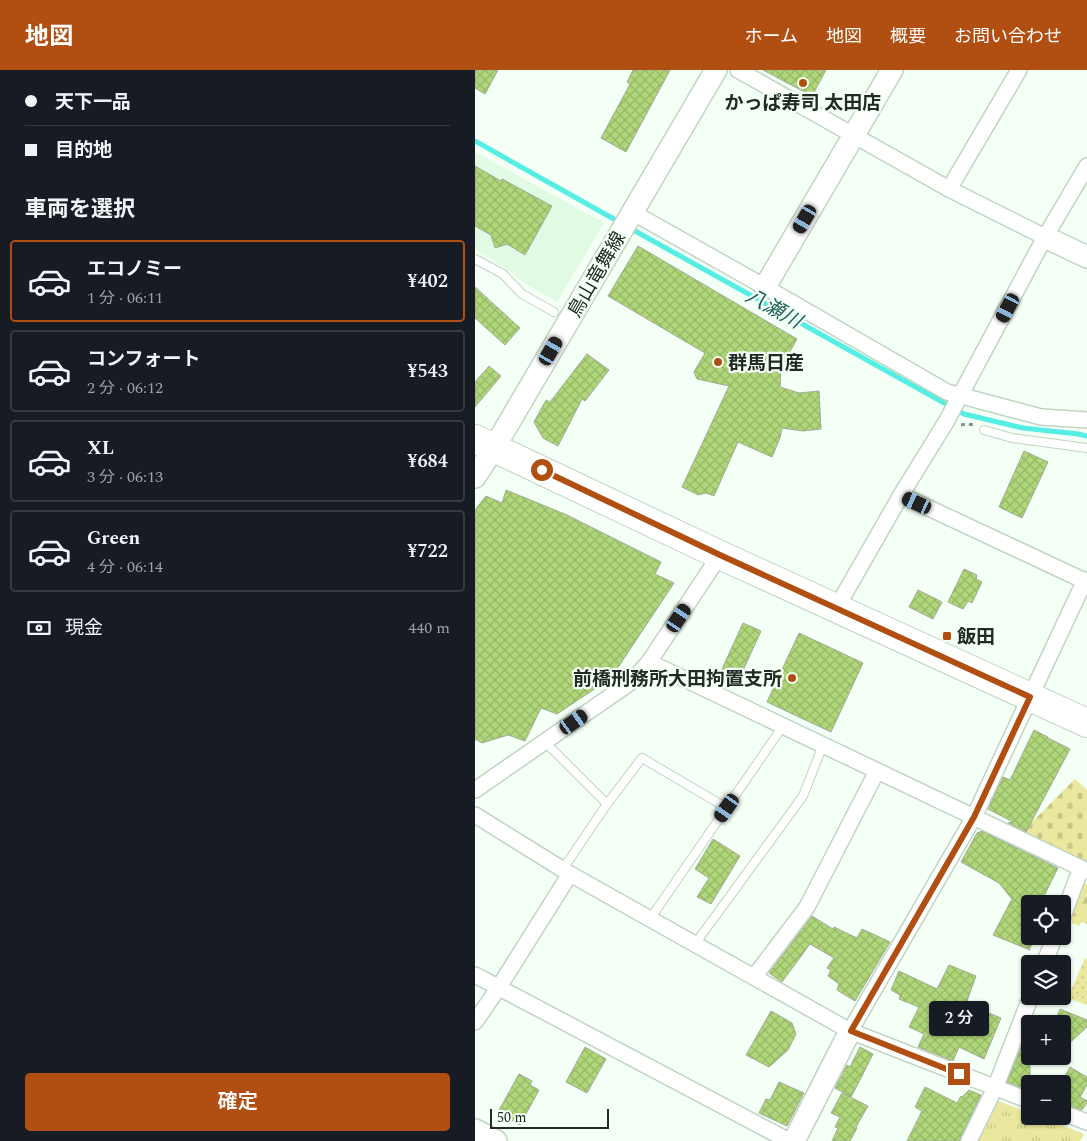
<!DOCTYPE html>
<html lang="ja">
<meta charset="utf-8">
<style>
body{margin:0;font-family:Spectral,"Noto Sans JP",serif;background:#242831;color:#f1f3f6;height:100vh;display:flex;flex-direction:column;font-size:19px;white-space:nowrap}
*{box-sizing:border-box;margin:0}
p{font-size:16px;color:#9ea1a6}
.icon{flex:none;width:28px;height:28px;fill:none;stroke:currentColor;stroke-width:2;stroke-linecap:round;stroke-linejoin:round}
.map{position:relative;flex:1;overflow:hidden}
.panel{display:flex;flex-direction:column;background:#171b24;width:475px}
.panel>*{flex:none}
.hud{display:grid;align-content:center;height:110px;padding:0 25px;background:#171b24}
.fabs{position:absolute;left:546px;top:825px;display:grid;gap:10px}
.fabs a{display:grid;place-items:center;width:50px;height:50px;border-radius:5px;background:#171b24;box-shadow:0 1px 4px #0004;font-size:25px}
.scale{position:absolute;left:15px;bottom:12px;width:119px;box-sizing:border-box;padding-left:5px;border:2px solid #232a23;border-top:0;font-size:14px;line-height:18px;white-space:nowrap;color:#232a23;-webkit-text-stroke:4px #f4fff5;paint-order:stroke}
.end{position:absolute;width:22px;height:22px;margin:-11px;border:6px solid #b14f12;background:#fff;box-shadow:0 0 0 2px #fff}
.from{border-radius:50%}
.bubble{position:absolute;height:35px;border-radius:5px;background:#171b24;box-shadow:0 1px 4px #0004;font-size:16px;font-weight:600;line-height:35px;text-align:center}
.car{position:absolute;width:15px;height:30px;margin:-15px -8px;border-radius:6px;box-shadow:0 0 4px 1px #0007;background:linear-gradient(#222 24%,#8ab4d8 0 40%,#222 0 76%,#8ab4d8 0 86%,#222 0)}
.hud b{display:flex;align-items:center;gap:18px;height:48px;font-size:19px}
.hud b+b{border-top:1px solid #363941}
.hud i{width:12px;height:12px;background:#f1f3f6}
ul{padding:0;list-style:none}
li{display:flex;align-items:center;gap:15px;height:82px;margin:0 10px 8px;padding:0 15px;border:2px solid #363941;border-radius:5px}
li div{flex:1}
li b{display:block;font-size:19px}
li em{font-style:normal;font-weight:600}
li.on{border-color:#b14f12}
li>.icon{width:45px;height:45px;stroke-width:1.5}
h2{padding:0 25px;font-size:22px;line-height:60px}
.pay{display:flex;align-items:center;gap:12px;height:55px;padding:0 25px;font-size:19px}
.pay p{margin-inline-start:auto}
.action{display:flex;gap:10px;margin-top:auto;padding:10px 25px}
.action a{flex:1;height:58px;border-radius:5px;background:#b14f12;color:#fff;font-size:20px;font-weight:600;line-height:58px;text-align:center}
header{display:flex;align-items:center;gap:30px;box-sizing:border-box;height:70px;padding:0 25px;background:#b14f12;color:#fff}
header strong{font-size:24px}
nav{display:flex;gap:28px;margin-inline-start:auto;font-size:18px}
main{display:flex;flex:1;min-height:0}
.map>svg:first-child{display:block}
.built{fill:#e1fae3}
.grass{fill:url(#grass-tufts)}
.forest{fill:url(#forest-firs)}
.cemetery{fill:url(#cemetery-stones)}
.garden{fill:url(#garden-dots)}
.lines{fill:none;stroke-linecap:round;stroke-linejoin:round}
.stream{stroke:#54eee4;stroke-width:5}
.building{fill:url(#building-cross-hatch);stroke:#a2ab97}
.lane-casing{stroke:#c1d4c3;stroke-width:10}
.street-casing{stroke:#c1d4c3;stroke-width:18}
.secondary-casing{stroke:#c1d4c3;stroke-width:24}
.highway-casing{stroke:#c1d4c3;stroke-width:30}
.path{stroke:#899289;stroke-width:3;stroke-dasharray:4 4;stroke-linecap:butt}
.lane{stroke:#fff;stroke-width:8}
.street{stroke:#fff;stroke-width:15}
.secondary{stroke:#fff;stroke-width:21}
.highway{stroke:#fff;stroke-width:28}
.route{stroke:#b14f12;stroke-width:6}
.poi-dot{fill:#b14f12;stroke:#f4fff5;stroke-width:2}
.labels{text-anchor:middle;stroke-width:4.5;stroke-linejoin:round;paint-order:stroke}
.poi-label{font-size:19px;font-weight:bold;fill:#232a23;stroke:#f4fff5;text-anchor:start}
.street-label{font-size:19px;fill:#232a23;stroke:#f4fff5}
.water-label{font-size:20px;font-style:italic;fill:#1f5e59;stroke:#f4fff5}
</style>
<header>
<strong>地図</strong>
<nav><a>ホーム</a><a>地図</a><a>概要</a><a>お問い合わせ</a></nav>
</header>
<main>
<section class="panel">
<div class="hud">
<b><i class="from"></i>天下一品</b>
<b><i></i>目的地</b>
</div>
<h2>車両を選択</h2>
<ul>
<li class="on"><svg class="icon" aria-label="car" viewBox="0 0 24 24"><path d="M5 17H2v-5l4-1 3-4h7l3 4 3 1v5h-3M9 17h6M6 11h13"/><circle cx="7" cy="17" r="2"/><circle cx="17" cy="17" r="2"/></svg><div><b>エコノミー</b><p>1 分 · 06:11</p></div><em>¥402</em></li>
<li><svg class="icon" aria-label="car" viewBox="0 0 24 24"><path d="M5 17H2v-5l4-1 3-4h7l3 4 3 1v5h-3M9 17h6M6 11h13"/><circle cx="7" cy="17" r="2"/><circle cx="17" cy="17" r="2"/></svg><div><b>コンフォート</b><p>2 分 · 06:12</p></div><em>¥543</em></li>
<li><svg class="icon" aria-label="car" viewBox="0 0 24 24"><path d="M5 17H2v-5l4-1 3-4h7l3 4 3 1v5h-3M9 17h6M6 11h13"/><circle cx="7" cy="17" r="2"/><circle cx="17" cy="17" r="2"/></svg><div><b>XL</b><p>3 分 · 06:13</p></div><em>¥684</em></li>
<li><svg class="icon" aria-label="car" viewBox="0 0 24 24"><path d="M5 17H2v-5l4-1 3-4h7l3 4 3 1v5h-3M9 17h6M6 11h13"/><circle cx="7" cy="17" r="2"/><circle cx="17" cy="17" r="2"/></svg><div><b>Green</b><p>4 分 · 06:14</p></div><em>¥722</em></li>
</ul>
<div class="pay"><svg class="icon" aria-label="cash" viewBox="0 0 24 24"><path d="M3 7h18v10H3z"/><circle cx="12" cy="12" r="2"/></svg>現金<p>440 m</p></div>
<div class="action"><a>確定</a></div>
</section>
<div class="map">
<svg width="612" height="1071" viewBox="0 0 612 1071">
<defs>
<pattern id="grass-tufts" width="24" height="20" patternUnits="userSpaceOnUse" patternTransform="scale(1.25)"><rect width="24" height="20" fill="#eae89e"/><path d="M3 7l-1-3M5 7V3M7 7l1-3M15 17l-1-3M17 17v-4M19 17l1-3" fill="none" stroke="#c8c788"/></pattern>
<pattern id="forest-firs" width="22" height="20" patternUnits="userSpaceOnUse" patternTransform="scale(1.25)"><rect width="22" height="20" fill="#eae89e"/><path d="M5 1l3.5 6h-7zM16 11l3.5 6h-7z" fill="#c8c788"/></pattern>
<pattern id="cemetery-stones" width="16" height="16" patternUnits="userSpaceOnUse" patternTransform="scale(1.25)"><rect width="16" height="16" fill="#eae89e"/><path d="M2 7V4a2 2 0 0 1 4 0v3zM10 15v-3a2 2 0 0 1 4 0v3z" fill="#c8c788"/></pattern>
<pattern id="garden-dots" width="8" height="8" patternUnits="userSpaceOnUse" patternTransform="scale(1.25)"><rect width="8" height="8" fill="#eae89e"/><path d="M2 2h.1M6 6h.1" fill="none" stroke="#c8c788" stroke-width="1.8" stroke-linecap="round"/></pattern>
<pattern id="building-cross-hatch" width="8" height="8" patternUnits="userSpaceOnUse" patternTransform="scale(1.25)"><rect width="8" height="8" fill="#afd679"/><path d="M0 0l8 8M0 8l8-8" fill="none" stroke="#96b868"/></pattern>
</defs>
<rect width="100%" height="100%" fill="#f4fff5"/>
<path class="built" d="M 0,82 L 129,153 L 82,232 L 51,214 L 30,198 L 0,179 Z"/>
<path class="grass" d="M 521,1030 L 555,1043 L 555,1046 L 563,1046 L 609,1064 L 605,1071 L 500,1071 Z"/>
<path class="forest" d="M 612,813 L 612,854 L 607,852 L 604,856 L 597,853 L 595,847 L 607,815 Z"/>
<path class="cemetery" d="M 600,709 L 612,720 L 612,795 L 550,763 L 556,753 Z"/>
<path class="garden" d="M 610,888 L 612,889 L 612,935 L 593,928 Z"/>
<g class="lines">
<g class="stream">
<path d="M 0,71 L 146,153"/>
<path d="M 153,157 L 489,344 L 548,358 L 603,364 L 612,366"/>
</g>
</g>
<g class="building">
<path d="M 0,0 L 23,0 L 10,24 L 0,18 Z"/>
<path d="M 158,0 L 195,0 L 151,82 L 126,68 L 155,14 L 152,12 Z"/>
<path d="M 288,0 L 351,0 L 337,26 Z"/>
<path d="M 0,96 L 26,111 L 27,109 L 77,136 L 50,185 L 32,174 L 20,178 L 16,165 L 0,156 Z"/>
<path d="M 163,176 L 322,269 L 306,297 L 305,317 L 324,323 L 344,321 L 346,359 L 328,361 L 307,358 L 305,368 L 297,387 L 263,372 L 239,426 L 231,423 L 223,425 L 207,417 L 254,316 L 222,309 L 219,302 L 230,283 L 133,226 Z"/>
<path d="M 0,217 L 45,258 L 30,275 L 0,248 Z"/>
<path d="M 112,284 L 134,300 L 110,331 L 107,329 L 83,376 L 68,368 L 59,352 L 71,330 L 75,332 Z"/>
<path d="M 14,296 L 26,306 L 0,337 L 0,312 Z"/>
<path d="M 549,381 L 573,392 L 547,448 L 524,437 Z"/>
<path d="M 31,420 L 92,445 L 186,492 L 180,504 L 199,513 L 136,608 L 82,644 L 66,638 L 50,671 L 33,665 L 7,673 L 0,669 L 0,440 L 11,426 L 27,433 Z"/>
<path d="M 489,499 L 502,505 L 501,509 L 507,512 L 497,533 L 493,531 L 488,539 L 473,532 Z"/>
<path d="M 443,520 L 467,532 L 458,549 L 434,537 Z"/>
<path d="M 268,553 L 286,561 L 260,618 L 242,610 Z"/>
<path d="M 324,563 L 388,593 L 356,662 L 292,632 Z"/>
<path d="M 559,660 L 573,667 L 573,668 L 595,679 L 551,762 L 533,753 L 538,752 L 513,739 L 528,707 L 535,710 Z"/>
<path d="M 507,761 L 583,798 L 565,834 L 555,834 L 555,866 L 566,866 L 555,877 L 555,880 L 518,865 L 537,829 L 524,813 L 486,792 L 502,763 Z"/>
<path d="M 238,769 L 265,786 L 236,834 L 222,827 L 234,808 L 220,799 Z"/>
<path d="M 337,846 L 358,859 L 359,857 L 382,868 L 387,859 L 415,872 L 380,931 L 362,920 L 364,914 L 353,906 L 356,900 L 352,898 L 359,888 L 335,874 L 307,912 L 294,903 Z"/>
<path d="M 474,895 L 501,906 L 492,931 L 502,936 L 501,938 L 526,948 L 509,989 L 484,977 L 478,991 L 443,977 L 449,964 L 434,957 L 444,937 L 424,929 L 425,925 L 416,920 L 424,901 L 462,919 Z"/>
<path d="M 585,939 L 612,950 L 612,957 L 588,979 L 588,954 L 579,954 Z"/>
<path d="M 296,941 L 317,953 L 321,964 L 313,980 L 294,997 L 271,985 Z"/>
<path d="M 549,970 L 555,974 L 555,1008 L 554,1008 L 555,1009 L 555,1021 L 532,1012 Z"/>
<path d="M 110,977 L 131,989 L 112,1023 L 91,1012 Z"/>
<path d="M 385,977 L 398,984 L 388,1004 L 376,1027 L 360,1018 L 372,995 L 375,997 Z"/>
<path d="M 595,997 L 612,1007 L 612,1015 L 605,1027 L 612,1031 L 612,1033 L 607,1040 L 588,1034 L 588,1010 Z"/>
<path d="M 44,1004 L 57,1011 L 55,1015 L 64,1020 L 45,1055 L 23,1042 Z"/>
<path d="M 304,1012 L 329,1023 L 312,1056 L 284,1043 L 291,1029 L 295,1030 Z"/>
<path d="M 450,1017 L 482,1033 L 486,1026 L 487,1027 L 494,1020 L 506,1025 L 486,1067 L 485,1071 L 432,1071 L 447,1041 L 440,1037 Z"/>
<path d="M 367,1023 L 393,1036 L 381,1057 L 382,1058 L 375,1071 L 357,1071 L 363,1058 L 360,1057 L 365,1047 L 356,1043 Z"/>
</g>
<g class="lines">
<g class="lane-casing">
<g id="lane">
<path d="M 0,189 L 28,204 L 47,224 L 79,242"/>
<path d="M 509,360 L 537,368 L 612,378"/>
<path d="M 70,672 L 132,734"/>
<path d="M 88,799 L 132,734 L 167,688 L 252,738"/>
<path d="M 175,849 L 308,656"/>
<path d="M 220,874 L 328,726 L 348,675"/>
</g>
</g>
<g class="street-casing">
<g id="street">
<path d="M 263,0 L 474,119 L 570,167"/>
<path d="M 474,119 L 544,0"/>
<path d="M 157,142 L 290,217 L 472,322 L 566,347 L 612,350"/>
<path d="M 426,425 L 612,512"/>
<path d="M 362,537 L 426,425 L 471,352 L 570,167 L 612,96"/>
<path d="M 174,592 L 612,801"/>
<path d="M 0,720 L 156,612 L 174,592 L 245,485"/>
<path d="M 0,745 L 95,804 L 375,961 L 555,1031"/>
<path d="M 588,846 L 606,798"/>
<path d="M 569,894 L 580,866"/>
<path d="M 0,905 L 314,1071"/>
<path d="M 279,907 L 332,837 L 402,701"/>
<path d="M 0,952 L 24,917 L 95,804"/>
<path d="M 375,961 L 499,747 L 610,510"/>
<path d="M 588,1043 L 612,1052"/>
<path d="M 494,1071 L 520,1018 L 556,926"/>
</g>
</g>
<g class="secondary-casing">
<g id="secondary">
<path d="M 570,167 L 612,187"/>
<path d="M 290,217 L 417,0"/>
<path d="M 0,407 L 19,378 L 241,0"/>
<path d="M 0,1060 L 21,1071"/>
<path d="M 319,1071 L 375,961"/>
</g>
</g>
<g class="highway-casing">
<path id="highway" d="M 0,369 L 245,485 L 612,653"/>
</g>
<path class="path" d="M 486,355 L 492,354 L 499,355"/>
<use href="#lane" class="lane"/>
<use href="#street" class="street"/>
<use href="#secondary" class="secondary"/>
<use href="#highway" class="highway"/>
</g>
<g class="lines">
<path class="route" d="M 67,400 L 245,485 L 555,627 L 499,747 L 376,961 L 484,1004"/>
</g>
<g class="poi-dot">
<circle cx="328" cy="13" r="5"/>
<circle cx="243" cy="292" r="5"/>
<rect x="467" y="561" width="10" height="10" rx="2.5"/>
<circle cx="317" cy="608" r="5"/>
</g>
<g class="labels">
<g class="poi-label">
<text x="328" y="39" text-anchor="middle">かっぱ寿司 太田店</text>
<text x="253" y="299">群馬日産</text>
<text x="482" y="573">飯田</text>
<text x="307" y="615" text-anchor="end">前橋刑務所大田拘置支所</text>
</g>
<g class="street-label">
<text transform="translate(121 204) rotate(-60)" y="7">鳥山竜舞線</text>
</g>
<g class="water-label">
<text transform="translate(299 238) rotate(29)" y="7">八瀬川</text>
</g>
</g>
</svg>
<div class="fabs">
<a><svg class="icon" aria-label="locate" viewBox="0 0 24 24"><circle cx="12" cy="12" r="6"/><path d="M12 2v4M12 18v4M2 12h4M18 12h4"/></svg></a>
<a><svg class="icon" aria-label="layers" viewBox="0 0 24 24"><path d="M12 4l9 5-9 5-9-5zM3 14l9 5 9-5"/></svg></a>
<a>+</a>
<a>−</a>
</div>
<div class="scale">50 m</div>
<i class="end from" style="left:67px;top:400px"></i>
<i class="end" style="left:484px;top:1004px"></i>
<div class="bubble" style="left:454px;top:931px;width:60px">2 分</div>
<i class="car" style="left:330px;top:149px;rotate:210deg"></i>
<i class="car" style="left:533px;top:238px;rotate:208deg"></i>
<i class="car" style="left:76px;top:281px;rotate:30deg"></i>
<i class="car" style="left:442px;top:433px;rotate:295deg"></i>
<i class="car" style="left:204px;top:548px;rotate:34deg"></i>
<i class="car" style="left:99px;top:652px;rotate:55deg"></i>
<i class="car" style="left:252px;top:738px;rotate:215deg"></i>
</div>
</main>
